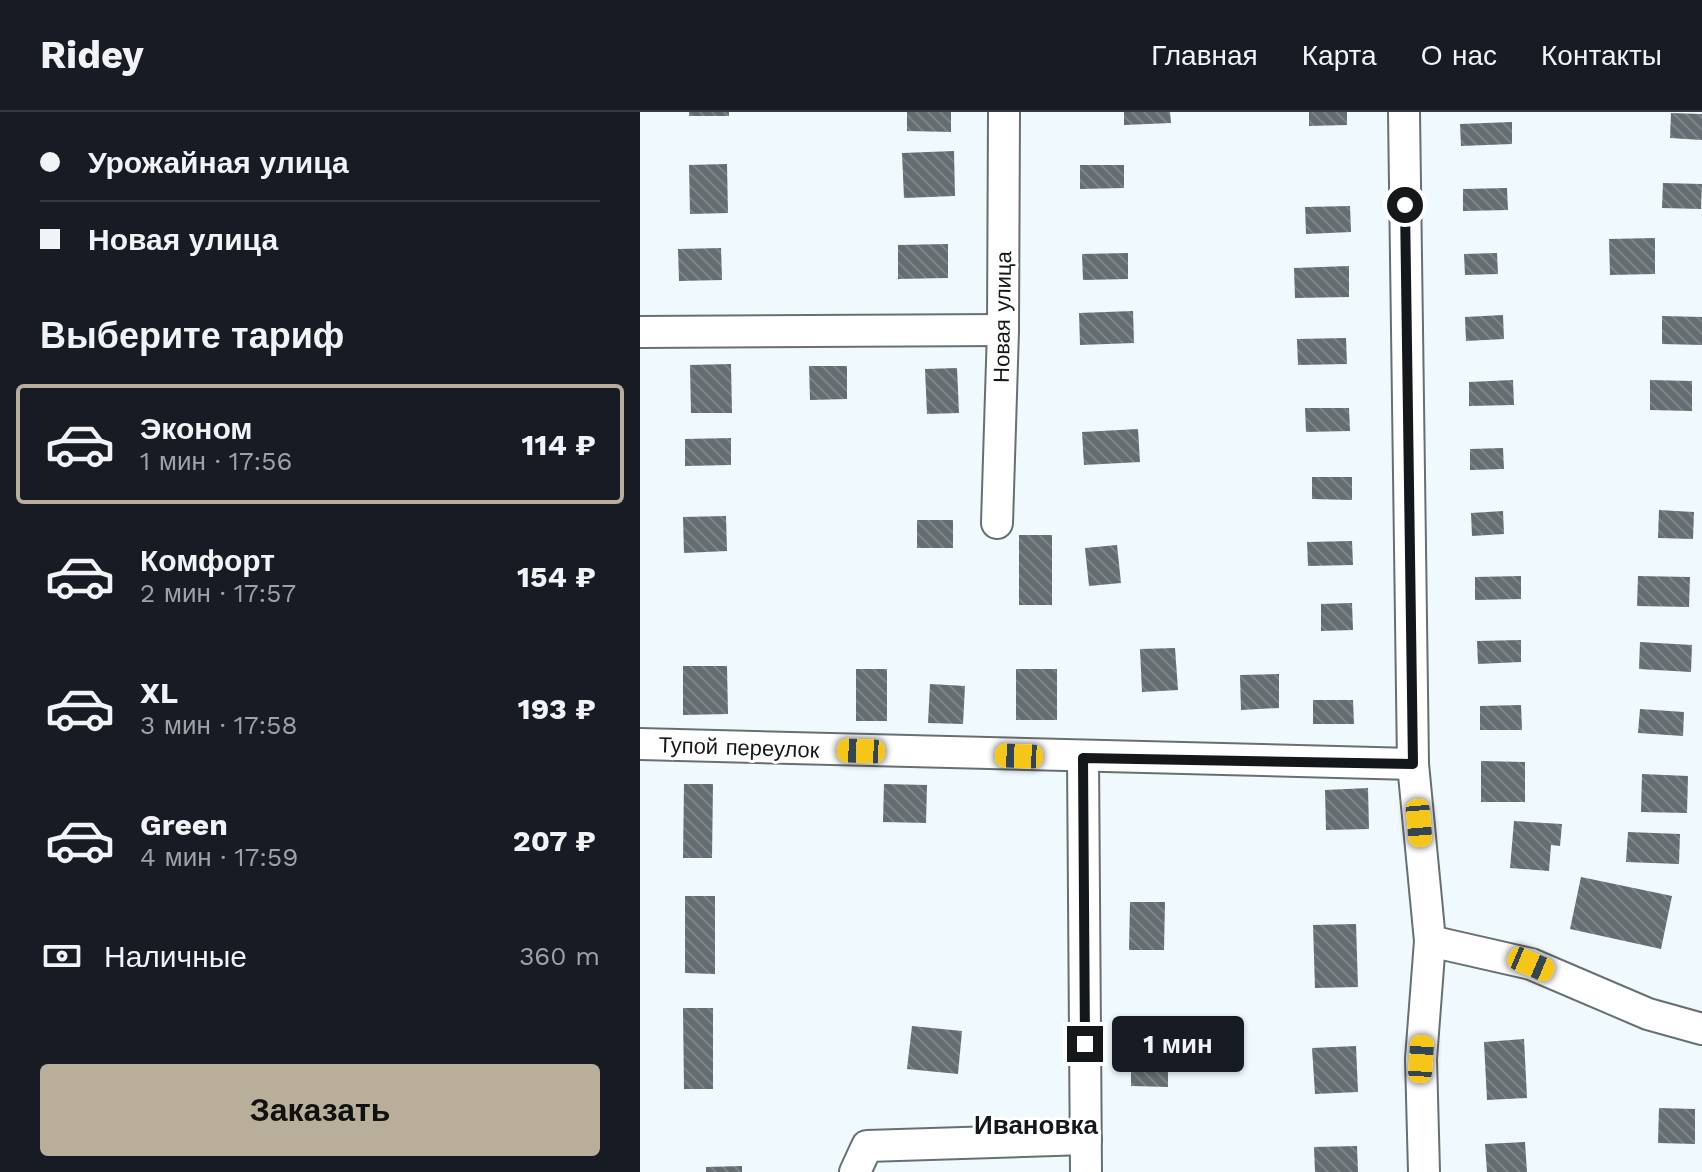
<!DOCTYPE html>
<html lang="ru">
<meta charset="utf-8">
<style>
body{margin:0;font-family:"Work Sans",sans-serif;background:#20242c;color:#f1f3f6;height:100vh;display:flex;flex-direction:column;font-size:30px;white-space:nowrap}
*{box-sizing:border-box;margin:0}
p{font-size:26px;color:#9ea1a6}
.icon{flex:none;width:44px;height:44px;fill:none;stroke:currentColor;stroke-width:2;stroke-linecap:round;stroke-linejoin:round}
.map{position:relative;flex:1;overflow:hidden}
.sheet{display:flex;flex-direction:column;background:#171b24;width:640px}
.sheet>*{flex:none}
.hud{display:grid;align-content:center;height:176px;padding:0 40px;background:#171b24}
.end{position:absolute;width:36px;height:36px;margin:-18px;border:10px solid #15181a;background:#fff;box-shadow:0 0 0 4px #fff}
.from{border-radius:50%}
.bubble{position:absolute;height:56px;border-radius:8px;background:#171b24;box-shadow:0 2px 6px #0004;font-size:26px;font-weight:700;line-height:56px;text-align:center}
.car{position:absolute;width:24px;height:48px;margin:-24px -12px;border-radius:10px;box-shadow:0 0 6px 2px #0007;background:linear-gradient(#f5c518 24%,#345 0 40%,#f5c518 0 76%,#345 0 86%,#f5c518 0)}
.hud b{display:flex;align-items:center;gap:28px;height:76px;font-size:30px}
.hud b+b{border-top:2px solid #363941}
.hud i{width:20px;height:20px;background:#f1f3f6}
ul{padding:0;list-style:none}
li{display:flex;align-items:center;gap:24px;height:120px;margin:0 16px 12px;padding:0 24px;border:4px solid transparent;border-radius:8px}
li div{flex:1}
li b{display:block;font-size:30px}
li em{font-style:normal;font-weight:700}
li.on{border-color:#b8ae9a}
li>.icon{width:72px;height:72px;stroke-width:1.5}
h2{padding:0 40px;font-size:36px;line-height:96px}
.pay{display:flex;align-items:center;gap:20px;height:88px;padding:0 40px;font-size:30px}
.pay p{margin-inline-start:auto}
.primary-button{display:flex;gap:16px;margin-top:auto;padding:16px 40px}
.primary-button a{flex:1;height:92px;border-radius:8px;background:#b8ae9a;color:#111;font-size:32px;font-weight:700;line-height:92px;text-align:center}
header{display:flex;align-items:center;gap:48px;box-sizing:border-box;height:112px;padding:0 40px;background:#171b24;border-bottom:2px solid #363941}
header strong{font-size:38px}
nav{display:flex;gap:44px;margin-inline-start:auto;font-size:28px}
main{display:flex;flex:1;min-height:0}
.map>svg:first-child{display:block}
.building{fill:url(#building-back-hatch)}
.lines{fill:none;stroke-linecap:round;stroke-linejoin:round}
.minor-casing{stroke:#676f73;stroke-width:34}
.minor{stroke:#fff;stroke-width:30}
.route{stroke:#15181a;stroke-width:10}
.labels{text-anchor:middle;stroke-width:6;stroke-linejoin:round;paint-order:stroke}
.street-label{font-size:22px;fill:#15181a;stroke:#fff}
.quarter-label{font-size:26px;font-weight:bold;fill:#15181a;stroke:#fff}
</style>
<header>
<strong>Ridey</strong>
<nav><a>Главная</a><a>Карта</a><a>О нас</a><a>Контакты</a></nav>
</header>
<main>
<section class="sheet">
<div class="hud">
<b><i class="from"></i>Урожайная улица</b>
<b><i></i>Новая улица</b>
</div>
<h2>Выберите тариф</h2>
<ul>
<li class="on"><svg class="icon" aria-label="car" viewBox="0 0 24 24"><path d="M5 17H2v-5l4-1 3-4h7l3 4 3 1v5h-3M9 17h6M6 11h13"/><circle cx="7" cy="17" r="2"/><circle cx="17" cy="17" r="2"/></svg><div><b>Эконом</b><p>1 мин · 17:56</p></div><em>114 ₽</em></li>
<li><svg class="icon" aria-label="car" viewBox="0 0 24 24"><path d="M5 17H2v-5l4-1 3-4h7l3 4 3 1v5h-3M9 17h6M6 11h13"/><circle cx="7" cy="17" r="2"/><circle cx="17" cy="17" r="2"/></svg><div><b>Комфорт</b><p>2 мин · 17:57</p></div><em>154 ₽</em></li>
<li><svg class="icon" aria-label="car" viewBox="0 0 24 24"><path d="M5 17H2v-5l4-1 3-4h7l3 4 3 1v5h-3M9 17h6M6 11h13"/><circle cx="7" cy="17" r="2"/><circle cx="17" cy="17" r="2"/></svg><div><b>XL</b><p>3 мин · 17:58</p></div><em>193 ₽</em></li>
<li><svg class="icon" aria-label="car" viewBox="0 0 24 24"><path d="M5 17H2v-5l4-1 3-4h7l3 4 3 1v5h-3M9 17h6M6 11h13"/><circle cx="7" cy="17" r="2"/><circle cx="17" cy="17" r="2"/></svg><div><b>Green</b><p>4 мин · 17:59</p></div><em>207 ₽</em></li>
</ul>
<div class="pay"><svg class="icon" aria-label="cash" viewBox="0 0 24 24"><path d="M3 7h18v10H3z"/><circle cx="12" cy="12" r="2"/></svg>Наличные<p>360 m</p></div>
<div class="primary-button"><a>Заказать</a></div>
</section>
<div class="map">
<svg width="1062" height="1060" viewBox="0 0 1062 1060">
<defs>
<pattern id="building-back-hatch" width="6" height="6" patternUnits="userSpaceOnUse" patternTransform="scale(2)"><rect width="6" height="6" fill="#656d71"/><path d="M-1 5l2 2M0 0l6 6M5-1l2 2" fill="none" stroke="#7e8487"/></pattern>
</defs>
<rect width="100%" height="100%" fill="#f0f9fe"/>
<g class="building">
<rect x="49" y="0" width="40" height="4"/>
<path d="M 267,0 L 311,0 L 311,20 L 267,19 Z"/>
<path d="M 484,0 L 530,0 L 531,11 L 484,13 Z"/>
<path d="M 669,0 L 707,0 L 707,13 L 669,14 Z"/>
<path d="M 1031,1 L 1062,2 L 1062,28 L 1030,26 Z"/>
<path d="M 872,10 L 872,32 L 821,34 L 820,12 Z"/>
<path d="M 314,39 L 315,84 L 264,86 L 262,41 Z"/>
<path d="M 87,52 L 88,101 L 50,102 L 49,53 Z"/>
<path d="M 440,53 L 484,53 L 484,76 L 440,77 Z"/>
<path d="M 1023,71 L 1062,72 L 1061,97 L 1022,96 Z"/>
<path d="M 867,76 L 868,98 L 823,99 L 823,77 Z"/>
<path d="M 710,94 L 711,120 L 666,122 L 665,95 Z"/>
<path d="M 1015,126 L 1015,162 L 970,163 L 969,127 Z"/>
<path d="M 308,132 L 308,166 L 258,167 L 258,133 Z"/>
<path d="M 81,136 L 82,168 L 39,169 L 38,137 Z"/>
<path d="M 488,141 L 488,167 L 443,168 L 442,142 Z"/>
<path d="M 857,141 L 858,162 L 825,163 L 824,142 Z"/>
<path d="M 709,154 L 709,185 L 655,186 L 654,156 Z"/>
<path d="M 493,199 L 494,231 L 440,233 L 439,201 Z"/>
<path d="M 863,203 L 864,227 L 826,229 L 825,205 Z"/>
<path d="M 1022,204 L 1062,205 L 1062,233 L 1022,232 Z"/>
<path d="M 706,226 L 707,252 L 658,253 L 657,227 Z"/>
<path d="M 91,252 L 92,301 L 51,301 L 50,253 Z"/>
<path d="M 169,254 L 207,254 L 207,287 L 170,288 Z"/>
<path d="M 317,256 L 319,301 L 287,302 L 285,257 Z"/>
<path d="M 873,268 L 874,293 L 829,294 L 829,270 Z"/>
<path d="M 1010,268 L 1052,269 L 1052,299 L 1010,298 Z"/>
<path d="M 665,296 L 709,296 L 710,319 L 666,320 Z"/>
<path d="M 498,317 L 500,350 L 444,353 L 442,320 Z"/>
<path d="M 91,326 L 91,353 L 45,354 L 45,327 Z"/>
<path d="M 863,336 L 864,357 L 830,358 L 830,337 Z"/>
<path d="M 672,365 L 712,365 L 712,388 L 672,387 Z"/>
<path d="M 1019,398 L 1054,400 L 1053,427 L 1018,426 Z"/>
<path d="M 863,399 L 864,422 L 832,424 L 831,401 Z"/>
<path d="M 86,404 L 87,439 L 44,441 L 43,405 Z"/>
<rect x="277" y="408" width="36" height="28"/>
<rect x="379" y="423" width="33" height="70"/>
<path d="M 712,429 L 713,453 L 668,454 L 667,430 Z"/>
<path d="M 477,433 L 481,471 L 449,474 L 445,436 Z"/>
<path d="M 881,464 L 881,487 L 835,488 L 835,465 Z"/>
<path d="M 998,464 L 1050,465 L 1049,495 L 997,494 Z"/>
<path d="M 712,491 L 713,518 L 681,519 L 681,492 Z"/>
<path d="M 881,528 L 881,550 L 838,552 L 837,529 Z"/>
<path d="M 1000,530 L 1052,533 L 1051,560 L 999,557 Z"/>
<path d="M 535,536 L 538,578 L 502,580 L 500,537 Z"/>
<path d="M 43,554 L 87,554 L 88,602 L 43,603 Z"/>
<rect x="216" y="557" width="31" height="52"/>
<rect x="376" y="557" width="41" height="51"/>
<path d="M 639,562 L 639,596 L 601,598 L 600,563 Z"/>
<path d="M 290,572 L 325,574 L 323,612 L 288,611 Z"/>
<path d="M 673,588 L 713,588 L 714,612 L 673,612 Z"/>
<path d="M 881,593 L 882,618 L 840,618 L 840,594 Z"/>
<path d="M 1000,597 L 1044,600 L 1043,624 L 998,621 Z"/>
<path d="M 841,649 L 885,650 L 885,690 L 841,690 Z"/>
<path d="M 1002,662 L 1048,664 L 1047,701 L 1001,700 Z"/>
<path d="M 44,672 L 73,672 L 72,746 L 43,746 Z"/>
<path d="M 244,672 L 287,673 L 286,711 L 243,710 Z"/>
<path d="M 728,676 L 729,717 L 686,718 L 685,678 Z"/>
<path d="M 874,709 L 922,712 L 920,734 L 911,733 L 909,759 L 870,756 Z"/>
<path d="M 988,720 L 1040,722 L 1039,752 L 986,750 Z"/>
<path d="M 941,765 L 1032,784 L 1021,837 L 930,817 Z"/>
<path d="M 45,784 L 75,784 L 75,862 L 45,861 Z"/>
<path d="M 490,790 L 525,790 L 524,838 L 489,838 Z"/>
<path d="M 716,812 L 718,875 L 675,876 L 673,813 Z"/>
<path d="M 43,896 L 73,896 L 73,977 L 44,977 Z"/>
<path d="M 272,914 L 322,919 L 318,962 L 267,957 Z"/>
<path d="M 884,927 L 887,986 L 847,988 L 844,930 Z"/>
<path d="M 491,933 L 528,934 L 528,975 L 491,974 Z"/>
<path d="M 716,934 L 718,980 L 675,982 L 672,936 Z"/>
<path d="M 1019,996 L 1055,997 L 1055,1032 L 1018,1031 Z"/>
<path d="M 885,1030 L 887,1060 L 847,1060 L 845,1032 Z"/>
<path d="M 717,1034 L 718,1060 L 675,1060 L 674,1035 Z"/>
<path d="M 102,1054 L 102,1060 L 66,1060 L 66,1055 Z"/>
</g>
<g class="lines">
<g class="minor-casing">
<g id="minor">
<path d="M 764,0 L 773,652 L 790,829 L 781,947 L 784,1060"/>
<path d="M 0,220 L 363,218"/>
<path d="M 357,411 L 363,218 L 364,0"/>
<path d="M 0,632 L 773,652"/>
<path d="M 443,646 L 446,1060"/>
<path d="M 790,829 L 891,852 L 1008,902 L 1062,917"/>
<path d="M 215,1060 L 227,1034 L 446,1027"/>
</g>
</g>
<use href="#minor" class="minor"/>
</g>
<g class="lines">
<path class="route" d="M 445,932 L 443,646 L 773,652 L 765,93"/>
</g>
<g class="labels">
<g class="street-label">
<text transform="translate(362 205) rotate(-89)" y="8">Новая улица</text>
<text transform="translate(99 635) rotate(2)" y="8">Тупой переулок</text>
</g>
<g class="quarter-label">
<text x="396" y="1022">Ивановка</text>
</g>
</g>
</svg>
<i class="end from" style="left:765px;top:93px"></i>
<i class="end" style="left:445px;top:932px"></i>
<div class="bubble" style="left:472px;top:904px;width:132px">1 мин</div>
<i class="car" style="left:221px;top:639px;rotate:272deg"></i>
<i class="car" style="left:379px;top:644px;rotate:272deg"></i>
<i class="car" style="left:779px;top:711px;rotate:175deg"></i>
<i class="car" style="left:891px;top:852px;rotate:113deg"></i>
<i class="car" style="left:781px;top:947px;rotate:4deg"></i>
</div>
</main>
